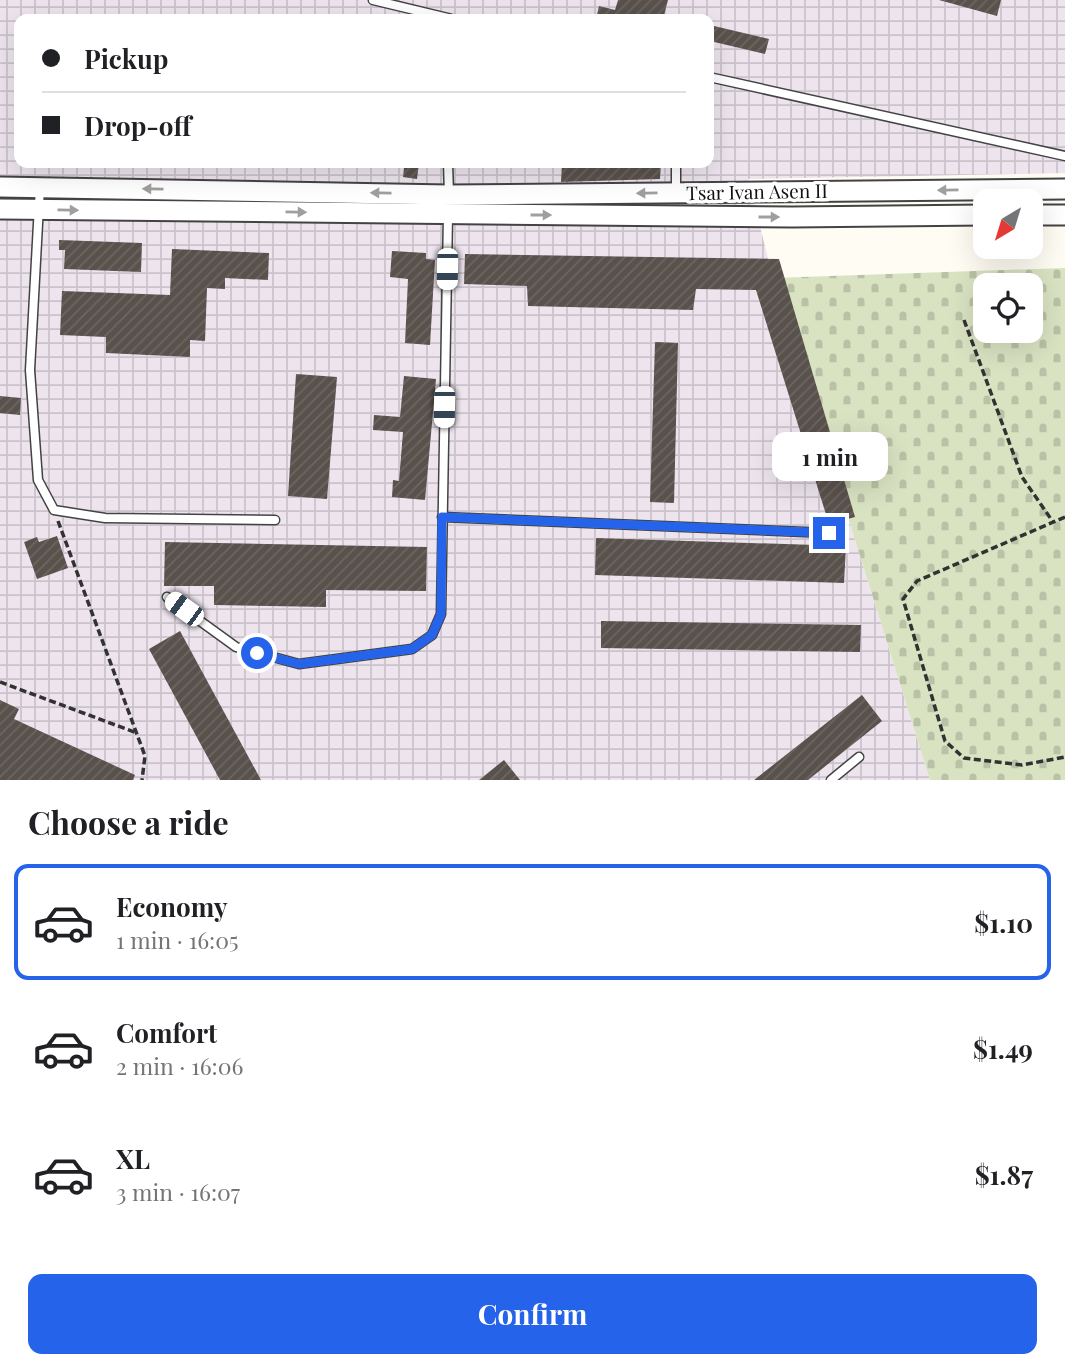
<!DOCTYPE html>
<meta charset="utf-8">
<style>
body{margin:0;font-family:"Playfair Display",serif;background:#f2f2f2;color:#202124;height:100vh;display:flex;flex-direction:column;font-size:26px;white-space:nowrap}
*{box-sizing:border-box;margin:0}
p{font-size:23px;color:#757577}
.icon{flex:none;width:38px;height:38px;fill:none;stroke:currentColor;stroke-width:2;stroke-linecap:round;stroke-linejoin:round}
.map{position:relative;height:780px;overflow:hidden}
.sheet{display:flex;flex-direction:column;background:#fff;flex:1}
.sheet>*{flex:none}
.hud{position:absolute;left:14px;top:14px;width:700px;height:154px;border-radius:14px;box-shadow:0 7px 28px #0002;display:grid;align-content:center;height:154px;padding:0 28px;background:#fff}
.needle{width:46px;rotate:218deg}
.tools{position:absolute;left:973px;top:189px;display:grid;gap:14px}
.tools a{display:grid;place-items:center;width:70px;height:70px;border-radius:14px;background:#fff;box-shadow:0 7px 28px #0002;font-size:35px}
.end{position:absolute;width:32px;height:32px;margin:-16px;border:9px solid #2563eb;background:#fff;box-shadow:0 0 0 4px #fff}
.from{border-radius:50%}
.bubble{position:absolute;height:49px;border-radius:14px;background:#fff;box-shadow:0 7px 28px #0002;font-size:23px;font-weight:700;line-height:49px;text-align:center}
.car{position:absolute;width:21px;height:42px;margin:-21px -10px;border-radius:9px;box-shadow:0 0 5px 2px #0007;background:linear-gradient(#fff 24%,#345 0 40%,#fff 0 76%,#345 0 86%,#fff 0)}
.hud b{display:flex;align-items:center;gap:24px;height:66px;font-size:26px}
.hud b+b{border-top:2px solid #e0e0e0}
.hud i{width:18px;height:18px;background:#202124}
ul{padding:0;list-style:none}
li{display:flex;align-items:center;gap:21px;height:116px;margin:0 14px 10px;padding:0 14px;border:4px solid transparent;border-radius:14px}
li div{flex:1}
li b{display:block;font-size:26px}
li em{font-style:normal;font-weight:700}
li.current{border-color:#2563eb}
li>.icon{width:63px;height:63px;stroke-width:1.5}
h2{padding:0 28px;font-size:32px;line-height:84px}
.primary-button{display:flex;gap:14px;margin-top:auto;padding:14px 28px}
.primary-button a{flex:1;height:80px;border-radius:14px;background:#2563eb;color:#fff;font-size:28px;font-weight:700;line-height:80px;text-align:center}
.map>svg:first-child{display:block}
.industrial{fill:url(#industrial-grid);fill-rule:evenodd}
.cemetery{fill:url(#cemetery-stones);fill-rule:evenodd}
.building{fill:url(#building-hatch)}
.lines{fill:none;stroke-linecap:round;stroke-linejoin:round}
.service-casing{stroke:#434343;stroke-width:11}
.tertiary-casing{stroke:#434343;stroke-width:23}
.path{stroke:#323232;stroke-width:3.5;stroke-dasharray:7 3.5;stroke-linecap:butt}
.service{stroke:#fff;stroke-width:8}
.tertiary{stroke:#fff;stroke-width:19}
.oneway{fill:#9f9f9f}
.route{stroke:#2563eb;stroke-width:9}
.labels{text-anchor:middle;stroke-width:7;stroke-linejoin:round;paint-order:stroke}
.street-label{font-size:19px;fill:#101010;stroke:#fff}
</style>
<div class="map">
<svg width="1065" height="780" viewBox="0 0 1065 780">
<defs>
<pattern id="industrial-grid" width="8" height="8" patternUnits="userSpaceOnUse" patternTransform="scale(1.75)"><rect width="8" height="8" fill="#ede4ee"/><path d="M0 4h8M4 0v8" fill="none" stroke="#cac3cb"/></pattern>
<pattern id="cemetery-stones" width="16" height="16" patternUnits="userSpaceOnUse" patternTransform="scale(1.75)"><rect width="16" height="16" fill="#d9e3c2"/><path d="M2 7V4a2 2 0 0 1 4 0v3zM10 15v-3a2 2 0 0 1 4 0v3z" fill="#b9c2a6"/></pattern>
<pattern id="building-hatch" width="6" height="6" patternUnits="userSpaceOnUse" patternTransform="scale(1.75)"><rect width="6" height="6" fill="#59514c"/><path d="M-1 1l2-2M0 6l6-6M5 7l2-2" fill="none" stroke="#6c6561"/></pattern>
</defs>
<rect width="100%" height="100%" fill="#fffcf3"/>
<path class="industrial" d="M 0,0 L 1065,0 L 1065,173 L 748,179 L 773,278 L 930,780 L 0,780 ZM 19,19 L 709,19 L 709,163 L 19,163 Z"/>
<path class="cemetery" d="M 1065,268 L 1065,780 L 930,780 L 773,278 ZM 985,285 L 1031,285 L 1031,331 L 985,331 Z"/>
<g class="building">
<path d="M 618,0 L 668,0 L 663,19 L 596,19 L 599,6 L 615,10 Z"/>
<path d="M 939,0 L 1001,0 L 997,16 Z"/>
<path d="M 714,26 L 769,39 L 765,54 L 710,41 Z"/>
<path d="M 374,163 L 419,163 L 417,179 L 403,177 L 404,168 Z"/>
<path d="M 562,163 L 661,163 L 660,179 L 561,182 Z"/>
<path d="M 59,240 L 142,243 L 141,272 L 64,269 L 65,250 L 59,250 Z"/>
<path d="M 172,249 L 269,253 L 268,280 L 225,278 L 225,289 L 207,288 L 205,341 L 190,340 L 190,357 L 106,353 L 106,337 L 60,335 L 62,291 L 170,295 Z"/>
<path d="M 392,251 L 426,253 L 426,259 L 435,260 L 430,345 L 405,343 L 408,279 L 390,277 Z"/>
<path d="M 465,254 L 779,259 L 855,517 L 829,524 L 756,290 L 696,289 L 693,310 L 528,306 L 527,286 L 464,284 Z"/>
<path d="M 655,342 L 678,343 L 674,503 L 650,502 Z"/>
<path d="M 296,374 L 337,377 L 327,499 L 288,496 Z"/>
<path d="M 404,376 L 436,379 L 425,500 L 392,497 L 393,480 L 399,481 L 403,432 L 373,430 L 374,415 L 400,417 Z"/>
<path d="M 0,396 L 21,398 L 20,415 L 0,413 Z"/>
<path d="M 57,536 L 68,568 L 37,579 L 24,542 L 37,537 L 39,542 Z"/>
<path d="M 596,538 L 846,546 L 844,583 L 595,575 Z"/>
<path d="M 165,542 L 427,547 L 426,591 L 326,590 L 326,607 L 214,605 L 214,586 L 164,586 Z"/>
<path d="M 601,621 L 861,625 L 860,652 L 601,648 Z"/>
<path d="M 180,631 L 261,780 L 220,780 L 149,649 Z"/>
<path d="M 862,695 L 882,721 L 808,780 L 754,780 Z"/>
<path d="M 0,700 L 19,709 L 14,719 L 135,775 L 133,780 L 0,780 Z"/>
<path d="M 504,760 L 520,780 L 479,780 Z"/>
</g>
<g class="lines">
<g class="service-casing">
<g id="service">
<path d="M 373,0 L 452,19"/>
<path d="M 709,77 L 1065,156"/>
<path d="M 448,163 L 449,195"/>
<path d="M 40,187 L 30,370 L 38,480 L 54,510 L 105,518 L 275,520"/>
<path d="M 676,193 L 676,163"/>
<path d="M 442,517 L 829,533"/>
<path d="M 167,597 L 236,647 L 299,664 L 412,649 L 432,635 L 441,614 L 448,215"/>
<path d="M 831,780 L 859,757"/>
</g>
</g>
<g class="tertiary-casing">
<g id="tertiary">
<path d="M 0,187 L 449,195 L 1065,189"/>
<path d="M 0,209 L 792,217 L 985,215"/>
<path d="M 1031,215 L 1065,215"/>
</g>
</g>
<g class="path">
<path d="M 964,320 L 1022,477 L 1053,522"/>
<path d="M 1065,517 L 917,581 L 903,599 L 945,741 L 964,758 L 1022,765 L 1065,757"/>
<path d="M 58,521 L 145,756 L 142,780"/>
<path d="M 0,682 L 137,733"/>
</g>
<use href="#service" class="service"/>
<use href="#tertiary" class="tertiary"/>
</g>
<defs><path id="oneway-solid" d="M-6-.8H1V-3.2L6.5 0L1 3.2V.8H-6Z" transform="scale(1.75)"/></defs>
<g class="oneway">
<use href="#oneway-solid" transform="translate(153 189) rotate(-179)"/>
<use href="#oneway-solid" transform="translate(948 190) rotate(179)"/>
<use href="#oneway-solid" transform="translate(381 193) rotate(-179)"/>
<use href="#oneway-solid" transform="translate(647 193) rotate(179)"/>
<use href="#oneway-solid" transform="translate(68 210) rotate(1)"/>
<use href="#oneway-solid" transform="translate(296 212) rotate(1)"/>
<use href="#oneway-solid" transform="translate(541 215)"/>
<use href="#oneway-solid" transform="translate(769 217)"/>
</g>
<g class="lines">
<path class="route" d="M 257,653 L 299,664 L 412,649 L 432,635 L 441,614 L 442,517 L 829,533"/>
</g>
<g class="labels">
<g class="street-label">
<text transform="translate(757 192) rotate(-1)" y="7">Tsar Ivan Asen II</text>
</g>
</g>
</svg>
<div class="tools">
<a><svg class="needle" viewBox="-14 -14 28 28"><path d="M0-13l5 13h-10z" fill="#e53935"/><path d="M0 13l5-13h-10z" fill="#757577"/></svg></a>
<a><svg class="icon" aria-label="locate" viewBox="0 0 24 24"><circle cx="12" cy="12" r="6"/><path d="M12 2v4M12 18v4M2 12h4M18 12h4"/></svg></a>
</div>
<i class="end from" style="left:257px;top:653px"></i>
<i class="end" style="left:829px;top:533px"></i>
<div class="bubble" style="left:772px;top:432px;width:116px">1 min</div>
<i class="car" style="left:447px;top:269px;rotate:181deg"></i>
<i class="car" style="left:444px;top:407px;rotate:181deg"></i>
<i class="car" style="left:184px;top:609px;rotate:306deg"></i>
<div class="hud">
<b><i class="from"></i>Pickup</b>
<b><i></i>Drop-off</b>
</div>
</div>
<section class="sheet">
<h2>Choose a ride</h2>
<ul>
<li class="current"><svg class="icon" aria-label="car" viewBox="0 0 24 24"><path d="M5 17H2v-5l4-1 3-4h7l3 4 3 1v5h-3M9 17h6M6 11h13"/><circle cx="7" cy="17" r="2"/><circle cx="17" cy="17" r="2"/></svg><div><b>Economy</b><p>1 min · 16:05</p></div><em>$1.10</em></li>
<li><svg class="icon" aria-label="car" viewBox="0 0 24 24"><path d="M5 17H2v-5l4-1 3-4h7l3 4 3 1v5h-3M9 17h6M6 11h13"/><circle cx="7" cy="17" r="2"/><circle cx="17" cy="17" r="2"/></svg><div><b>Comfort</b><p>2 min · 16:06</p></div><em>$1.49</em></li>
<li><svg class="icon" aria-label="car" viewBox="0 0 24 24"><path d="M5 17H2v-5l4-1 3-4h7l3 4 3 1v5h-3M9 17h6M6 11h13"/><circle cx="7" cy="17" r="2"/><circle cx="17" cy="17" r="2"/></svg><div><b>XL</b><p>3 min · 16:07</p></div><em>$1.87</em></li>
</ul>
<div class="primary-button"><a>Confirm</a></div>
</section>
